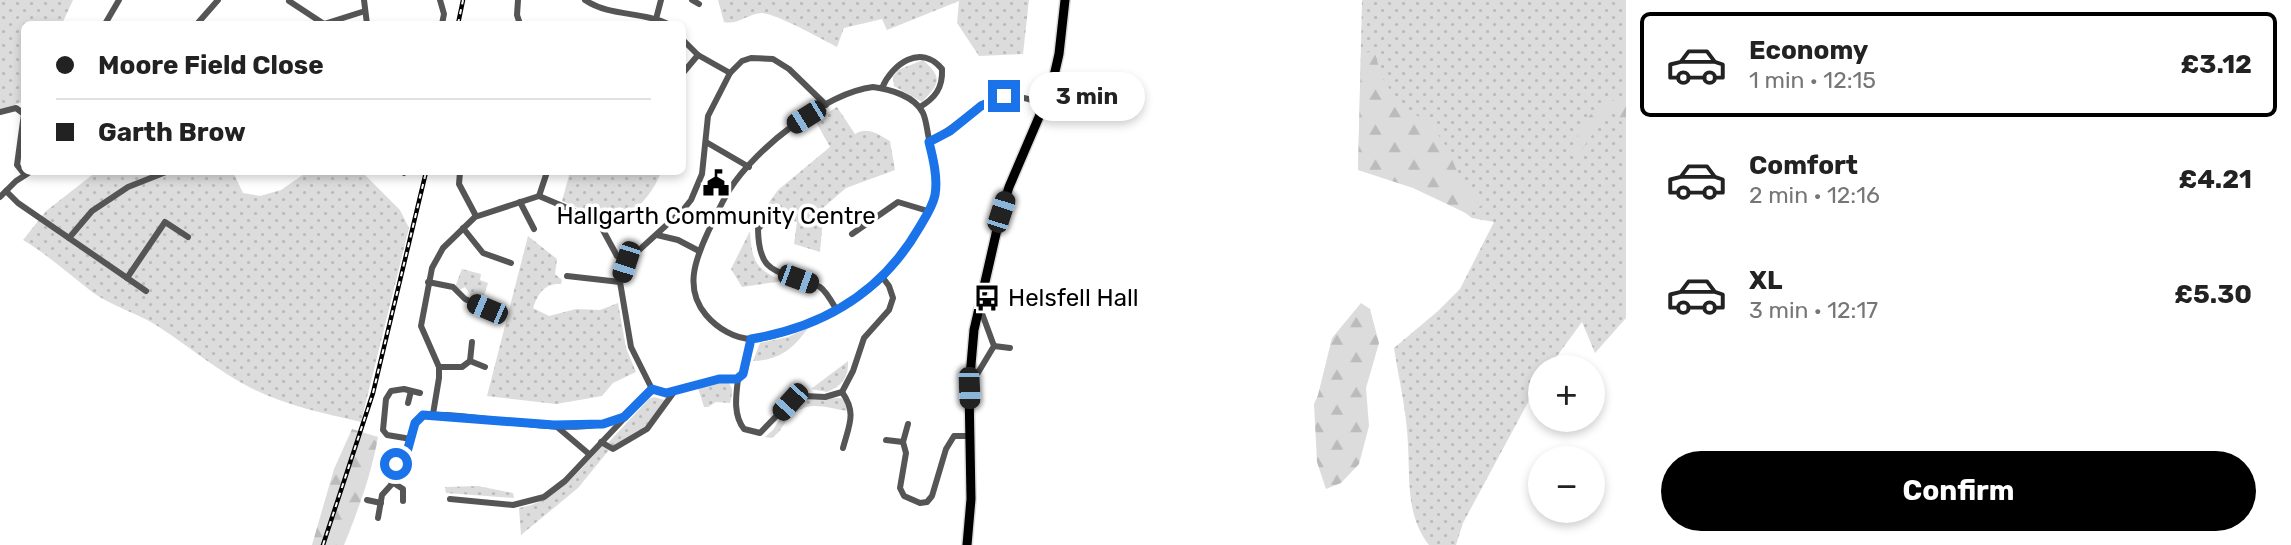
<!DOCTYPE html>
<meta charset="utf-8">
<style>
body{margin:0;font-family:Rubik,sans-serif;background:#f6f6f6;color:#222;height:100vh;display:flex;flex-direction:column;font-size:26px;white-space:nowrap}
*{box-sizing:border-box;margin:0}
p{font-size:23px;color:#767676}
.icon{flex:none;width:38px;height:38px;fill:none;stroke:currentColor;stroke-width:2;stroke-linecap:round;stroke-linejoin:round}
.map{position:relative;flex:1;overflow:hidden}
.sheet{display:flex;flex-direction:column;background:#fff;width:665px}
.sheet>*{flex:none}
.banner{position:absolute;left:21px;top:21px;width:665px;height:154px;border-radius:10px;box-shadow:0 4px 10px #0003;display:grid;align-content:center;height:154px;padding:0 35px;background:#fff}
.fabs{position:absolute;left:1528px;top:355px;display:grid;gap:14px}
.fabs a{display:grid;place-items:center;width:77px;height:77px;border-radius:50%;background:#fff;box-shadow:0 4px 10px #0003;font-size:35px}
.end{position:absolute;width:32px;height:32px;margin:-16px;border:9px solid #1a73e8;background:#fff;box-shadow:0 0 0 4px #fff}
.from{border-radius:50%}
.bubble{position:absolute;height:49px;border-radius:24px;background:#fff;box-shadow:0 4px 10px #0003;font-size:23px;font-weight:700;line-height:49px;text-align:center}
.car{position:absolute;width:21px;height:42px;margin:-21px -10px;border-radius:9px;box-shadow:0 0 5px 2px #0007;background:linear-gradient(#222 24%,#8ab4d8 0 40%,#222 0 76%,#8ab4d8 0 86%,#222 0)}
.banner b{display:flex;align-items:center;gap:24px;height:66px;font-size:26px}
.banner b+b{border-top:2px solid #e0e0e0}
.banner i{width:18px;height:18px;background:#222}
ul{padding:12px 0 0;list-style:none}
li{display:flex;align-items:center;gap:21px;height:105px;margin:0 14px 10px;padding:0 21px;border:4px solid transparent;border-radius:10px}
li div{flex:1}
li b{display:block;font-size:26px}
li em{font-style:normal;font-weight:700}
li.selected{border-color:#000}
li>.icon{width:63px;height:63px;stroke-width:1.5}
.button{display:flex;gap:14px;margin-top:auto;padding:14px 35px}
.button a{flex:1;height:80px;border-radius:42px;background:#000;color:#fff;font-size:28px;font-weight:700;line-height:80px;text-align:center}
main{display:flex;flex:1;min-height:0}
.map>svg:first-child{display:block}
.green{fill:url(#green-dots)}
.forest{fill:url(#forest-firs)}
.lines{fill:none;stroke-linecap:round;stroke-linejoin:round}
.highway-casing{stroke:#dbdbdb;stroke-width:12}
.minor{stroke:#555;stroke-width:6}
.highway{stroke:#000;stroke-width:9}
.rail-casing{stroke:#000;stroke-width:4.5}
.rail{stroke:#fff;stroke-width:2;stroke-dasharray:5;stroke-linecap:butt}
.route{stroke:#1a73e8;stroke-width:9}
.labels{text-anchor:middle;stroke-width:7;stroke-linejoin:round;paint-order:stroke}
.poi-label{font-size:24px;fill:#000;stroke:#fff}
</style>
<main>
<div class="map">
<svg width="1626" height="545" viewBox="0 0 1626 545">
<defs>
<pattern id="green-dots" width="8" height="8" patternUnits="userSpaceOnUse" patternTransform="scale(1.75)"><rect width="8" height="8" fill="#dcdcdc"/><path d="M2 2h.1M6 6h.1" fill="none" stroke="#bbb" stroke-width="1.8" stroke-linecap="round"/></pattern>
<pattern id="forest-firs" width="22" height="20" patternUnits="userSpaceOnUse" patternTransform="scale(1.75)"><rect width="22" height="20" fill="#dcdcdc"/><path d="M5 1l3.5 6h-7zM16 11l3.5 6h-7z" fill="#bbb"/></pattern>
</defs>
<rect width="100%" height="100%" fill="#fff"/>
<g class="green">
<path d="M 0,0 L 73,0 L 62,24 L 24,24 L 24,101 L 0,111 Z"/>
<path d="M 718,0 L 1029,0 L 1023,54 L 979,56 L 957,23 L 959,1 L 887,30 L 882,19 L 844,28 L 837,47 C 824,40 773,12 761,13 C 748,14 738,25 724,22 Z"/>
<path d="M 1362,0 L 1626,0 L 1626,318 L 1595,353 L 1582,322 L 1549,367 L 1540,368 L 1540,380 L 1463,523 L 1456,545 L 1429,545 C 1406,516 1410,480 1408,445 C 1407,413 1399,380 1394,348 L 1438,311 L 1460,289 L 1494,222 L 1472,218 L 1426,183 L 1358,170 Z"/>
<path d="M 923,60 C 943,78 940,83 922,102 L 894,86 L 893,77 L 898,70 Z"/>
<path d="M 837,107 L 855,134 C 868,126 878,134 890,141 L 895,170 L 846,188 L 824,207 L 820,252 L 794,244 L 797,222 L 769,213 L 765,208 L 778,190 L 830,147 L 815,120 Z"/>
<path d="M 96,172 L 233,172 L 243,193 L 260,196 L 281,190 L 307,172 L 362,172 L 400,210 L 409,228 L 361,422 C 324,413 287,406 253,389 C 219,372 190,347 159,327 C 138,313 113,307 92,292 C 69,274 48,255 23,240 L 46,211 Z"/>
<path d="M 570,172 L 661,172 C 651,199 631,214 609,231 L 604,219 L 562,201 Z"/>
<path d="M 750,231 C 752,261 755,269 783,281 L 742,287 L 731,269 Z"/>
<path d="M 528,236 L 557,259 L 555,274 L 562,280 L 561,284 C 544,283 538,294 533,308 L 549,316 L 576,309 L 600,310 L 618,303 L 626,348 L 636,372 L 613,383 L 602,396 L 556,404 L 487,396 Z"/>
<path d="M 462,269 L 481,274 L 480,280 L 488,283 L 484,295 L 479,296 L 478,302 L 473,299 L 465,287 L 459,290 L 455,287 Z"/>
<path d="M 808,328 C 793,349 780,360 753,361 L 760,343 L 788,337 Z"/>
<path d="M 848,361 C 849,377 842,386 827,392 L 811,389 Z"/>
<path d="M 718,382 L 728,382 C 734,390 732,394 730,403 L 716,402 L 708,407 L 704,407 L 698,388 Z"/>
<path d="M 654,397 L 665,400 L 643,429 L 612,447 L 607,444 L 649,399 Z"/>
<path d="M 841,398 L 845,401 L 848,411 C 821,407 805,398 786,422 C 781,428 778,435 771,438 L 765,437 L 773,430 L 779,420 L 794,403 L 805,399 Z"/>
<path d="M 603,445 L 609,450 L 578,488 L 521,535 L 519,508 C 555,502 579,471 603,445 Z"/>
<path d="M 478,486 L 513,493 L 514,498 L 446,493 L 445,487 Z"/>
</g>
<g class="forest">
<path d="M 1374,50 L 1382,78 L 1401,105 L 1431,125 L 1446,146 L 1465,189 L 1482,205 L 1468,214 L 1413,188 L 1358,170 L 1361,55 Z"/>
<path d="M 1621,99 L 1626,102 L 1626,123 L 1624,126 L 1616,113 L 1606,115 L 1582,150 L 1573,157 C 1576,129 1591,103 1621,99 Z"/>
<path d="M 1361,303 L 1370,309 L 1379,343 L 1366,388 L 1369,426 L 1359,464 L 1341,483 L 1326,489 L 1317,462 L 1314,404 L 1318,395 L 1332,338 Z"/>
<path d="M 352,429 L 378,437 C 372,472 358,511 344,545 L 312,545 L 334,469 Z"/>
</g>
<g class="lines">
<g class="highway-casing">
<path id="highway" d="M 967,545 L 971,499 L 969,388 L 974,330 L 1001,212 L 1009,187 L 1051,89 L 1059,54 L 1065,0"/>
</g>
<g class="minor">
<path d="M 364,0 L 367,24"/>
<path d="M 440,0 L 444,14 L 442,24"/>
<path d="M 518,0 L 517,15 L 520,24"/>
<path d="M 585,0 C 610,17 642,11 668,24"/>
<path d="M 692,0 L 699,4"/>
<path d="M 289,1 L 324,24 L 365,11"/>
<path d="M 656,19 L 661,0"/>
<path d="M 105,24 L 119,0"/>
<path d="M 197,24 L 218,0"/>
<path d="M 682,39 L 698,55 L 730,73"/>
<path d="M 682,74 L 698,55"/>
<path d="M 873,87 C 889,89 915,96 923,113 C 927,122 927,133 930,143 C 933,160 939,179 935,196 C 933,206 926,215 921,224 C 910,242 898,260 884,276 C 860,302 788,338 752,339 C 735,339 717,328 706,315 C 684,289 695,260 708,232 C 715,218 721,203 730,189 C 755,149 826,93 873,87 Z"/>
<path d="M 882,88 C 892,64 921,43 942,69 C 943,88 935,98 920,107"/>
<path d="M 0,112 L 16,108 L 24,114 L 17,165 L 25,175"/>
<path d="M 706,142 L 749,167"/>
<path d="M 929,142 C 975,118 988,80 1046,105"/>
<path d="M 460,172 L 459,184 L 476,216"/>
<path d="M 404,173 L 405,172"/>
<path d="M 6,191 L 18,203 L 146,291"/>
<path d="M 539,196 L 547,172"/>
<path d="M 0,197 L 16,181 L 30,172"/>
<path d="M 520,202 L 534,229"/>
<path d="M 766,220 L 758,229 C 759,284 785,266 820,287 C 826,291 832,302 836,309"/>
<path d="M 463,228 L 483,253 L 511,263"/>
<path d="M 852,234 L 898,202 L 928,211"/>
<path d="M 657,235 L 678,240 L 699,251"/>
<path d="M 69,238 L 92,211 L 128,187 L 166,172"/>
<path d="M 567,276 L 620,282"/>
<path d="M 127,278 L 165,222 L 188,237"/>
<path d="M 428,282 L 453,287 L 465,299 L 487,309"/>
<path d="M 751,339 L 743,374 L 738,379 C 736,396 733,415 744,429 L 760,433 L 790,402 L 804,396 L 825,397 L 842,392 L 853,371 L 864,338 L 889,310 L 893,298 L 889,286 L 883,278"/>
<path d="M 994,346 L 1010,348"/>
<path d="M 470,361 L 472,342"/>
<path d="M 439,367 L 462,367 L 470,361 L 485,367"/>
<path d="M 738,379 L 719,379 L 666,393 L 652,389 L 631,347 L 620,282 L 626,262 L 683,210 L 691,200 L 702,174 L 708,116 L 730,73 L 742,61 L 751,58 L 773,59 L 789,69 L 826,105"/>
<path d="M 970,386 L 994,346 L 980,308"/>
<path d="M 842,392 C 857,413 849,425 843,448"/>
<path d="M 408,403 L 411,391"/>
<path d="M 433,414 L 439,378 L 439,367 L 421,326 L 432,268 L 443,248 L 475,217 L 539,196 L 598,221 L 617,256 L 626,262"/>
<path d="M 908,424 L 903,442 L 906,453 L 900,488 L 904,496 L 920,503 L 927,502 L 932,496 L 946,449 L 954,436 L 970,436"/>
<path d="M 556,426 L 589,454"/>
<path d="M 411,439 L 387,435 L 383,430 L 386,399 L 391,391 L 404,389 L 420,393"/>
<path d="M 886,440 L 903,442"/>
<path d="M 601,442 L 613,449 L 647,429 L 674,392"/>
<path d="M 392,482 L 403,489 L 403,501"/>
<path d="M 450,499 L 513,505 L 544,497 L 565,481 L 652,389"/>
<path d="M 367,500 L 381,503"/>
<path d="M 378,518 L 382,495 L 391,485 L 396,464 L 407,452 L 415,423 L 423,415 C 484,411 567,442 624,417"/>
</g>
<use href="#highway" class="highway"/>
<g class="rail-casing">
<g id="rail">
<path d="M 458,24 L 463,0"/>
<path d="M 323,545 L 373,393 L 426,172"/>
</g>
</g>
<use href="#rail" class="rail"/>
</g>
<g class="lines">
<path class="route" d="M 396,464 L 407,452 L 415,423 L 423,415 L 554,425 L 603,424 L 624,417 L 652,389 L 666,393 L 719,379 L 737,379 L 743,374 L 751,339 C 823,327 882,292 919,228 C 925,218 933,206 935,195 C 938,178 933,158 929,142 L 950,131 L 981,106 L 1004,96"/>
</g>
<defs>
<g id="civic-bare" transform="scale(2.1)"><path d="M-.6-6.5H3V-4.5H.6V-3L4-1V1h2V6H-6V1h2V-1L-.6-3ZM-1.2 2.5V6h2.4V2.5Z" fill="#000" stroke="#fff" stroke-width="2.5" paint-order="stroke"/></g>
<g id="bus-bare" transform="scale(2.1)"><path d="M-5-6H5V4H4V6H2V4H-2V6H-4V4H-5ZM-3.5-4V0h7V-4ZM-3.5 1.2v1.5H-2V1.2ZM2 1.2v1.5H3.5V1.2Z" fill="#000" stroke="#fff" stroke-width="2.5" paint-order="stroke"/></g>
</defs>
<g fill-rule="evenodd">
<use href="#civic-bare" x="716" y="183"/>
<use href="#bus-bare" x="987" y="298"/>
</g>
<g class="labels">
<g class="poi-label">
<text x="716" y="224">Hallgarth Community Centre</text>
<text x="1008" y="306" text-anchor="start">Helsfell Hall</text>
</g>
</g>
</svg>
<div class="fabs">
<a>+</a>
<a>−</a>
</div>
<i class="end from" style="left:396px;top:464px"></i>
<i class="end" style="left:1004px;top:96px"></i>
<div class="bubble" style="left:1029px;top:72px;width:116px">3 min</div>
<i class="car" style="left:806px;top:117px;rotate:238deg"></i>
<i class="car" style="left:1001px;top:212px;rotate:18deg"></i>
<i class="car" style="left:626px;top:262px;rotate:198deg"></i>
<i class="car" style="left:798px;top:279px;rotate:110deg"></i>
<i class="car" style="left:487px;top:309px;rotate:293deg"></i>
<i class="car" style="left:969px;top:388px;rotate:178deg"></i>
<i class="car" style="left:790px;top:402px;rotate:222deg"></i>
<div class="banner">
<b><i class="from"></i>Moore Field Close</b>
<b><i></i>Garth Brow</b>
</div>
</div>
<section class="sheet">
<ul>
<li class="selected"><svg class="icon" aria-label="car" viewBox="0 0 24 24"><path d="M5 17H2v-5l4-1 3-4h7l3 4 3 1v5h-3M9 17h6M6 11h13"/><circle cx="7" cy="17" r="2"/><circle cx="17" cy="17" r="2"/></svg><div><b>Economy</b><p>1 min · 12:15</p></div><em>£3.12</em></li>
<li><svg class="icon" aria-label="car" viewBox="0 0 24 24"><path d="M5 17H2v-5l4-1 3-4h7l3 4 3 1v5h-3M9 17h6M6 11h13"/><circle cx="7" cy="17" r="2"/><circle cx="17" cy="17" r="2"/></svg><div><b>Comfort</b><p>2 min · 12:16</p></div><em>£4.21</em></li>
<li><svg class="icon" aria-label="car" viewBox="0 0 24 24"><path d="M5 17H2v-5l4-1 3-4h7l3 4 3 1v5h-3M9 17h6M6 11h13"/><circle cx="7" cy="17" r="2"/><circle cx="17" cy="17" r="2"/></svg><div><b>XL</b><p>3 min · 12:17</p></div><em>£5.30</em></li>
</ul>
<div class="button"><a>Confirm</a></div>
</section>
</main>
